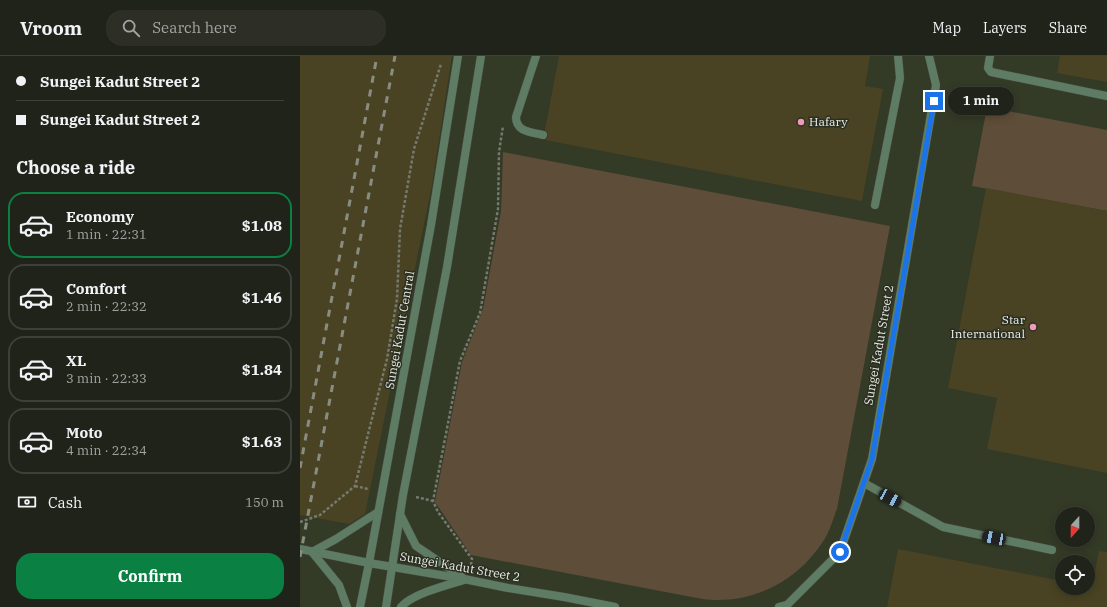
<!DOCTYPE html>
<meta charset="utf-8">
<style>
body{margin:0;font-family:"IBM Plex Serif",serif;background:#2d2f27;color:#f1f3f6;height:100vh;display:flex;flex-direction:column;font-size:15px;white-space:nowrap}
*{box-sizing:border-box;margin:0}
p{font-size:13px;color:#a2a4a2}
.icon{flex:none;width:22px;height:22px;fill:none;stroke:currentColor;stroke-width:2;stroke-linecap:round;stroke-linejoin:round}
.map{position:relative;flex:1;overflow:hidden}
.drawer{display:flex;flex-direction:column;background:#20231a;width:300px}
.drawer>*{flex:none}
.hud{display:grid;align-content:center;height:88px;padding:0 16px;background:#20231a}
.needle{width:26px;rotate:201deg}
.controls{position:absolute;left:755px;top:451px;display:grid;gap:8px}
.controls a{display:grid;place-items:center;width:40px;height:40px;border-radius:50%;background:#20231a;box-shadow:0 2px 10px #0003,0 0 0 1px #3d4039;font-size:20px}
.end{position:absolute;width:18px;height:18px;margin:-9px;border:5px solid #1a73e8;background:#fff;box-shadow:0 0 0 2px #fff}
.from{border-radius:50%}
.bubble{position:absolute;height:28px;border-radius:14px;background:#20231a;box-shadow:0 2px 10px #0003,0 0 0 1px #3d4039;font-size:13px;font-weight:700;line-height:28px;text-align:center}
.car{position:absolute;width:12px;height:24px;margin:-12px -6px;border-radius:5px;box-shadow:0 0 3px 1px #0007;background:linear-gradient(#222 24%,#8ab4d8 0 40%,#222 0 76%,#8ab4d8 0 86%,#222 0)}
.hud b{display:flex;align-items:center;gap:14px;height:38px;font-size:15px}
.hud b+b{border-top:1px solid #3d4039}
.hud i{width:10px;height:10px;background:#f1f3f6}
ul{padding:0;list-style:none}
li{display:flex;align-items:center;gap:12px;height:66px;margin:0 8px 6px;padding:0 8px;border:2px solid #3d4039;border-radius:16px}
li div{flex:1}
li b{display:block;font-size:15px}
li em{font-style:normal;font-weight:700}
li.selected{border-color:#0b8043}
li>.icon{width:36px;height:36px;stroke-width:1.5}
h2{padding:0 16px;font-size:18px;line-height:48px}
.pay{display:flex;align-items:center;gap:10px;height:44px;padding:0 16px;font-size:15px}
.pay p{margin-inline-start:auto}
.action{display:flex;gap:8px;margin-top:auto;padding:8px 16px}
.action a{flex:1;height:46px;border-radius:16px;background:#0b8043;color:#fff;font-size:16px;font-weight:700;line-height:46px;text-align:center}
header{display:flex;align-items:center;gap:24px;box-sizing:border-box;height:56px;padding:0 20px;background:#20231a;border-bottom:1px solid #3d4039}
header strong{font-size:19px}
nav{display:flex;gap:22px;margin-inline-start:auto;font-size:14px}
.search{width:280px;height:36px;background:#2d2f27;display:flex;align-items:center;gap:10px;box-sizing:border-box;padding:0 14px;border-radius:16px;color:#a2a4a2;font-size:15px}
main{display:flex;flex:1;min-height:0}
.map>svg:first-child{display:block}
.built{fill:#333a26;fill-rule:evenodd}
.green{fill:#5e4d38}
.building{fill:#494323}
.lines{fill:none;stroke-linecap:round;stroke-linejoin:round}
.service-casing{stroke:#454a3d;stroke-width:9}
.minor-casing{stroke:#454a3d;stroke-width:9}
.path{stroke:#75796e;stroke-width:2.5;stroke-dasharray:3 2;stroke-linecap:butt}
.service{stroke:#5e7b63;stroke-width:8}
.minor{stroke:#5e7b63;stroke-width:8}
.rail{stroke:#888c81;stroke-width:3;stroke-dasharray:7 7;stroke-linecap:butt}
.route{stroke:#1a73e8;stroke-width:5}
.poi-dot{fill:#ef9ab9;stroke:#2a2f22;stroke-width:1.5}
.labels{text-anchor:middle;stroke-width:3;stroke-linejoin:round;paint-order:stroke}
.poi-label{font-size:12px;fill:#eaede5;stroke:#2a2f22;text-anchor:start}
.street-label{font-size:12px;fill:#eaede5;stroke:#2a2f22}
</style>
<header>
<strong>Vroom</strong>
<div class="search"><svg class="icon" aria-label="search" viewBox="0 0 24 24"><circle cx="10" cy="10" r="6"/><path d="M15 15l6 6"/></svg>Search here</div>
<nav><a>Map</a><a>Layers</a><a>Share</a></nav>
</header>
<main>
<section class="drawer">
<div class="hud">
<b><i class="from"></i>Sungei Kadut Street 2</b>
<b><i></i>Sungei Kadut Street 2</b>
</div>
<h2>Choose a ride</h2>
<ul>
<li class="selected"><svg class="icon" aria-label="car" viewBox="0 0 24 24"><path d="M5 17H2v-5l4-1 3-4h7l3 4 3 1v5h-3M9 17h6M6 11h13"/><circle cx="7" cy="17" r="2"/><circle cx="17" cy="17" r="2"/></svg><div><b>Economy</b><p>1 min · 22:31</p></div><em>$1.08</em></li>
<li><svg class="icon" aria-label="car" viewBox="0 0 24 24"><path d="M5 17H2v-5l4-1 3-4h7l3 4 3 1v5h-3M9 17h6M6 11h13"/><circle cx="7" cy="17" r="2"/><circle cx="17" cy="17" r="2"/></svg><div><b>Comfort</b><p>2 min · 22:32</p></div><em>$1.46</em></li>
<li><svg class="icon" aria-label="car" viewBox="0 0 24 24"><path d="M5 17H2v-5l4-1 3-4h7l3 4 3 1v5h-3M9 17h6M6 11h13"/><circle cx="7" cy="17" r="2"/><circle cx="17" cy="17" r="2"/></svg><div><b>XL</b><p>3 min · 22:33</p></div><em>$1.84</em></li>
<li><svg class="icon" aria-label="car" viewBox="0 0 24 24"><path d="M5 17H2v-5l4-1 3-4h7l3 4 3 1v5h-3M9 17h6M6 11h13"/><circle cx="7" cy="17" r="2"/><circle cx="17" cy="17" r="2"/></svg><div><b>Moto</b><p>4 min · 22:34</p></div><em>$1.63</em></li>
</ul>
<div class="pay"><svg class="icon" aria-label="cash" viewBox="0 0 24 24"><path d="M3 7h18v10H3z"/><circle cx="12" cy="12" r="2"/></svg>Cash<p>150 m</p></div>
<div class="action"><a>Confirm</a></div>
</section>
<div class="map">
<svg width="807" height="551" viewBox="0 0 807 551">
<rect width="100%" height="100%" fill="#2a2f22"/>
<path class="built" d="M 0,0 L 807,0 L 807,551 L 0,551 ZM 762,458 L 788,458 L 788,484 L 762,484 ZM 762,506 L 788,506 L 788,532 L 762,532 Z"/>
<g class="green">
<path d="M 687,51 L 807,74 L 807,155 L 672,130 Z"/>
<path d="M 203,96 L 590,170 L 537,453 C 533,463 530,475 524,484 C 500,522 460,545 415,544 C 409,544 403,543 397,542 L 171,499 L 135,446 L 162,306 L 183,253 L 201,155 Z"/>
</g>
<g class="building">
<path d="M 0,0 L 152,0 L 132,129 L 65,458 L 49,468 L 0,459 Z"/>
<path d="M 259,0 L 570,0 L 565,30 L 583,33 L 562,145 L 245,84 L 247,82 L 248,80 L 248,77 L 245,74 Z"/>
<path d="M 760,0 L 807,0 L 807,26 L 757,17 Z"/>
<path d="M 686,132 L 807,155 L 807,417 L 687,393 L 697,342 L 648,332 Z"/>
<path d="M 598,493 L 762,525 L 762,532 L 788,532 L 788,530 L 792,531 L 799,495 L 807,496 L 807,551 L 587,551 Z"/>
</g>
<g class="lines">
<g class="service-casing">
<g id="service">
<path d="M 236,0 L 216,61 C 216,76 231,76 243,79"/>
<path d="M 690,0 L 688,12 L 691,16 L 807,40"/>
<path d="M 575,149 L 600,22 L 598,0"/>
<path d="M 564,427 L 643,471 L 752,494"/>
</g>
</g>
<g class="minor-casing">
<g id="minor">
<path d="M 100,458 L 116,490 L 162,521"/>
<path d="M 0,493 L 69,507 L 164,523 L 208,532 L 264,541 L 315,551"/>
<path d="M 12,496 L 36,483 L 78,456"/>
<path d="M 12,496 L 39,529 L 47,551"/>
<path d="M 60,551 L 69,507 L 131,169 L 158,0"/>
<path d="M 86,551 L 103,439 L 147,211 L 181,0"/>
<path d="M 101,551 C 112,538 147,529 164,524"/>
<path d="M 479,551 L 487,549 L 540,496 L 572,403 L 636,29 L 629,0"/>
</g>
</g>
<g class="path">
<path d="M 55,430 L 68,433"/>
<path d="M 116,441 L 133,445"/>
<path d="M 0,466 L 20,459 L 55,430 L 87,303 L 97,243 L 100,173 L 114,93 L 141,8"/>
<path d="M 171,509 L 172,503 L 138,456 L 133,445 L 160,305 L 180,257 L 198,153 L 199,96 L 203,70"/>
</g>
<use href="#service" class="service"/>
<use href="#minor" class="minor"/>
<g class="rail">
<path d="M 0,412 L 77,0"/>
<path d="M 0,501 L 95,0"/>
</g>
</g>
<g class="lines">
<path class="route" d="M 540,496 L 572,403 L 634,45"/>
</g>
<g class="poi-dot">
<circle cx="501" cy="66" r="4"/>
<circle cx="733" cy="271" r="4"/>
</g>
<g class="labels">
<g class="poi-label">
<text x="509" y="70">Hafary</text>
<text x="725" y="268" text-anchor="end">Star<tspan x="725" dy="14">International</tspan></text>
</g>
<g class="street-label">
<text transform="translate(100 274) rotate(-80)" y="4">Sungei Kadut Central</text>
<text transform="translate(579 289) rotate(-80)" y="4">Sungei Kadut Street 2</text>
<text transform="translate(160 511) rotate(10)" y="4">Sungei Kadut Street 2</text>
</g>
</g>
</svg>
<div class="controls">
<a><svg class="needle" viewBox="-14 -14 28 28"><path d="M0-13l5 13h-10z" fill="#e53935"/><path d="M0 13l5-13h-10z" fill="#a2a4a2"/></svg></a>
<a><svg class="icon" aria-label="locate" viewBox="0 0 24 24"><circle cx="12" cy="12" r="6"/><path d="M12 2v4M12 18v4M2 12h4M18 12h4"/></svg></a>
</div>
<i class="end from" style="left:540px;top:496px"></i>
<i class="end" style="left:634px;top:45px"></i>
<div class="bubble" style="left:648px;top:31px;width:66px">1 min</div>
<i class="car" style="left:590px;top:442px;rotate:119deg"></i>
<i class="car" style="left:694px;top:482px;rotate:281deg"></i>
</div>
</main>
